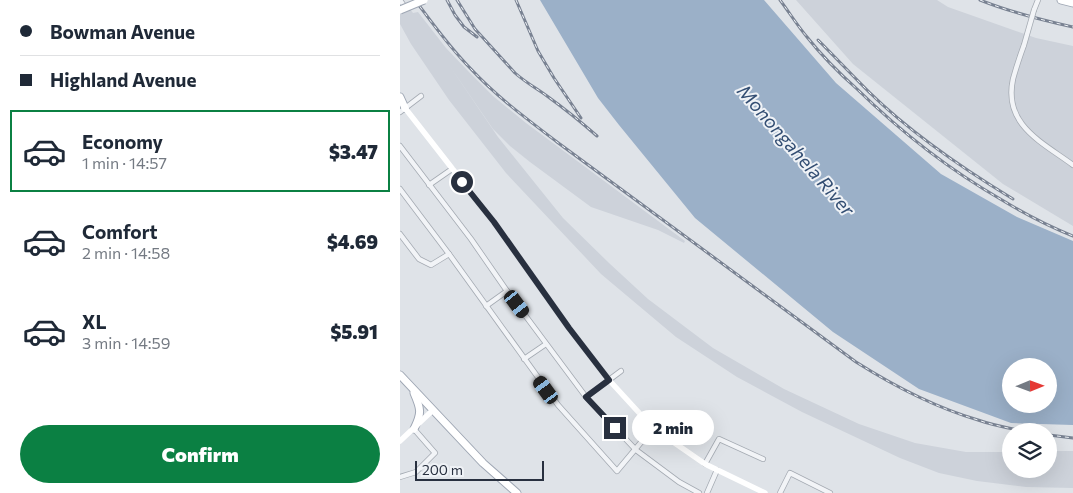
<!DOCTYPE html>
<meta charset="utf-8">
<style>
body{margin:0;font-family:Commissioner,sans-serif;background:#f6f6f7;color:#1f2937;height:100vh;display:flex;flex-direction:column;font-size:19px;white-space:nowrap}
*{box-sizing:border-box;margin:0}
p{font-size:16px;color:#747a83}
.icon{flex:none;width:28px;height:28px;fill:none;stroke:currentColor;stroke-width:2;stroke-linecap:round;stroke-linejoin:round}
.map{position:relative;flex:1;overflow:hidden}
.panel{display:flex;flex-direction:column;background:#fff;width:400px}
.panel>*{flex:none}
.banner{display:grid;align-content:center;height:110px;padding:0 20px;background:#fff}
.needle{width:32px;rotate:89deg}
.controls{position:absolute;left:602px;top:358px;display:grid;gap:10px}
.controls a{display:grid;place-items:center;width:55px;height:55px;border-radius:50%;background:#fff;box-shadow:0 5px 20px #0002;font-size:25px}
.scale{position:absolute;left:15px;bottom:12px;width:129px;box-sizing:border-box;padding-left:5px;border:2px solid #28303f;border-top:0;font-size:14px;line-height:18px;white-space:nowrap;color:#28303f;-webkit-text-stroke:4px #eff2f6;paint-order:stroke}
.end{position:absolute;width:22px;height:22px;margin:-11px;border:6px solid #28303f;background:#fff;box-shadow:0 0 0 2px #fff}
.from{border-radius:50%}
.bubble{position:absolute;height:35px;border-radius:18px;background:#fff;box-shadow:0 5px 20px #0002;font-size:16px;font-weight:800;line-height:35px;text-align:center}
.car{position:absolute;width:15px;height:30px;margin:-15px -8px;border-radius:6px;box-shadow:0 0 4px 1px #0007;background:linear-gradient(#222 24%,#8ab4d8 0 40%,#222 0 76%,#8ab4d8 0 86%,#222 0)}
.banner b{display:flex;align-items:center;gap:18px;height:48px;font-size:19px}
.banner b+b{border-top:1px solid #e0e1e3}
.banner i{width:12px;height:12px;background:#1f2937}
ul{padding:0;list-style:none}
li{display:flex;align-items:center;gap:15px;height:82px;margin:0 10px 8px;padding:0 10px;border:2px solid transparent;border-radius:0px}
li div{flex:1}
li b{display:block;font-size:19px}
li em{font-style:normal;font-weight:800}
li.active{border-color:#0b8043}
li>.icon{width:45px;height:45px;stroke-width:1.5}
.cta{display:flex;gap:10px;margin-top:auto;padding:10px 20px}
.cta a{flex:1;height:58px;border-radius:30px;background:#0b8043;color:#fff;font-size:20px;font-weight:800;line-height:58px;text-align:center}
main{display:flex;flex:1;min-height:0}
.map>svg:first-child{display:block}
.built{fill:#cdd2da}
.water{fill:#9bb0c8;fill-rule:evenodd}
.lines{fill:none;stroke-linecap:round;stroke-linejoin:round}
.street-casing{stroke:#a4aab2;stroke-width:6}
.primary-casing{stroke:#9fa7b4;stroke-width:9}
.street{stroke:#f2f4f7;stroke-width:4.5}
.secondary{stroke:#fff;stroke-width:5.5}
.primary{stroke:#fff;stroke-width:7}
.rail-casing{stroke:#798292;stroke-width:3}
.rail{stroke:#eff2f6;stroke-width:1;stroke-dasharray:4;stroke-linecap:butt}
.street-bridge-casing{stroke:#a4aab2;stroke-width:6;stroke-linecap:butt}
.primary-bridge-casing{stroke:#9fa7b4;stroke-width:9;stroke-linecap:butt}
.street-bridge{stroke:#f2f4f7;stroke-width:4.5}
.primary-bridge{stroke:#fff;stroke-width:7}
.route{stroke:#28303f;stroke-width:6}
.labels{text-anchor:middle;stroke-width:4;stroke-linejoin:round;paint-order:stroke}
.water-label{font-size:19px;font-style:italic;fill:#334e73;stroke:#eff2f6}
</style>
<main>
<section class="panel">
<div class="banner">
<b><i class="from"></i>Bowman Avenue</b>
<b><i></i>Highland Avenue</b>
</div>
<ul>
<li class="active"><svg class="icon" aria-label="car" viewBox="0 0 24 24"><path d="M5 17H2v-5l4-1 3-4h7l3 4 3 1v5h-3M9 17h6M6 11h13"/><circle cx="7" cy="17" r="2"/><circle cx="17" cy="17" r="2"/></svg><div><b>Economy</b><p>1 min · 14:57</p></div><em>$3.47</em></li>
<li><svg class="icon" aria-label="car" viewBox="0 0 24 24"><path d="M5 17H2v-5l4-1 3-4h7l3 4 3 1v5h-3M9 17h6M6 11h13"/><circle cx="7" cy="17" r="2"/><circle cx="17" cy="17" r="2"/></svg><div><b>Comfort</b><p>2 min · 14:58</p></div><em>$4.69</em></li>
<li><svg class="icon" aria-label="car" viewBox="0 0 24 24"><path d="M5 17H2v-5l4-1 3-4h7l3 4 3 1v5h-3M9 17h6M6 11h13"/><circle cx="7" cy="17" r="2"/><circle cx="17" cy="17" r="2"/></svg><div><b>XL</b><p>3 min · 14:59</p></div><em>$5.91</em></li>
</ul>
<div class="cta"><a>Confirm</a></div>
</section>
<div class="map">
<svg width="673" height="493" viewBox="0 0 673 493">
<rect width="100%" height="100%" fill="#dfe3e8"/>
<g class="built">
<path d="M 0,0 L 3,0 L 13,13 L 18,12 L 46,48 L 69,72 L 93,96 L 126,123 L 285,241 L 284,243 L 258,230 L 191,207 L 130,162 L 110,146 L 93,129 L 47,62 L 98,137 L 163,218 L 209,263 L 248,299 L 313,348 L 384,389 L 459,424 L 515,443 L 566,452 L 611,452 L 611,469 L 649,469 L 649,451 L 673,451 L 673,488 L 626,487 L 577,481 L 539,473 L 500,458 L 402,412 L 337,377 L 276,337 L 201,274 L 106,173 L 49,100 L 11,44 L 0,24 Z"/>
<path d="M 396,0 L 537,0 L 548,7 L 636,38 L 673,46 L 673,226 L 603,184 L 453,64 Z"/>
</g>
<path class="water" d="M 140,0 L 364,0 L 436,83 L 541,174 L 617,217 L 673,241 L 673,425 L 611,423 L 519,389 L 433,332 L 295,218 L 219,125 L 198,98 ZM 611,366 L 649,366 L 649,404 L 611,404 Z"/>
<g class="lines">
<g class="street-casing">
<g id="street">
<path d="M 0,0 L 4,6"/>
<path d="M 634,10 L 638,0"/>
<path d="M 624,45 C 620,56 616,68 613,79 C 603,125 642,142 673,165"/>
<path d="M 0,112 L 21,96"/>
<path d="M 0,146 L 71,239 L 107,291 L 186,397 L 236,450 L 279,482 L 299,493"/>
<path d="M 29,185 L 52,169"/>
<path d="M 0,189 L 49,254 L 158,405 L 217,471 L 253,428"/>
<path d="M 0,234 L 19,259 L 31,265 L 49,254"/>
<path d="M 86,306 L 107,291"/>
<path d="M 124,359 L 146,344"/>
<path d="M 186,397 L 221,371"/>
<path d="M 305,464 L 319,439 L 363,459"/>
<path d="M 0,477 L 16,472 L 35,453 L 14,429"/>
<path d="M 307,493 L 317,470"/>
<path d="M 380,493 L 390,473 L 430,493"/>
</g>
</g>
<g class="primary-casing">
<g id="primary">
<path d="M 661,0 L 673,3"/>
<path d="M 0,97 L 5,108"/>
<path d="M 0,375 L 83,463 L 117,493"/>
<path d="M 14,429 C 22,413 21,409 14,393"/>
</g>
</g>
<use href="#street" class="street"/>
<g class="secondary">
<path d="M 5,108 L 94,222 L 169,328 L 209,380 L 253,428 L 305,464 L 365,493"/>
<path d="M 0,441 L 33,410"/>
</g>
<use href="#primary" class="primary"/>
<g class="rail-casing">
<g id="rail">
<path d="M 15,0 C 33,24 50,48 71,69 C 97,97 127,119 157,142 L 456,362 C 494,386 534,407 578,420 C 592,425 608,428 623,431"/>
<path d="M 47,0 L 55,15 L 64,27 L 77,37"/>
<path d="M 57,0 L 75,29 L 115,73 C 125,82 136,88 147,96 C 165,109 181,122 197,136"/>
<path d="M 116,0 L 138,51 L 154,78 L 181,118"/>
<path d="M 380,0 C 389,12 397,25 407,37 C 422,56 439,73 457,89 C 501,132 548,169 602,200 C 625,214 648,226 673,236"/>
<path d="M 580,0 C 610,12 642,20 673,27"/>
<path d="M 418,40 C 435,57 452,75 469,92 C 512,134 562,168 613,199"/>
<path d="M 649,435 L 673,438"/>
</g>
</g>
<use href="#rail" class="rail"/>
<g class="street-bridge-casing">
<path id="street-bridge" d="M 624,45 L 634,10"/>
</g>
<g class="primary-bridge-casing">
<path id="primary-bridge" d="M 0,10 L 24,0"/>
</g>
<use href="#street-bridge" class="street-bridge"/>
<use href="#primary-bridge" class="primary-bridge"/>
</g>
<g class="lines">
<path class="route" d="M 62,182 L 94,222 L 169,328 L 209,380 L 186,397 L 215,428"/>
</g>
<g class="labels">
<g class="water-label">
<text transform="translate(396 150) rotate(49)" y="7">Monongahela River</text>
</g>
</g>
</svg>
<div class="controls">
<a><svg class="needle" viewBox="-14 -14 28 28"><path d="M0-13l5 13h-10z" fill="#e53935"/><path d="M0 13l5-13h-10z" fill="#747a83"/></svg></a>
<a><svg class="icon" aria-label="layers" viewBox="0 0 24 24"><path d="M12 4l9 5-9 5-9-5zM3 14l9 5 9-5"/></svg></a>
</div>
<div class="scale">200 m</div>
<i class="end from" style="left:62px;top:182px"></i>
<i class="end" style="left:215px;top:428px"></i>
<div class="bubble" style="left:232px;top:410px;width:82px">2 min</div>
<i class="car" style="left:117px;top:304px;rotate:143deg"></i>
<i class="car" style="left:146px;top:390px;rotate:324deg"></i>
</div>
</main>
